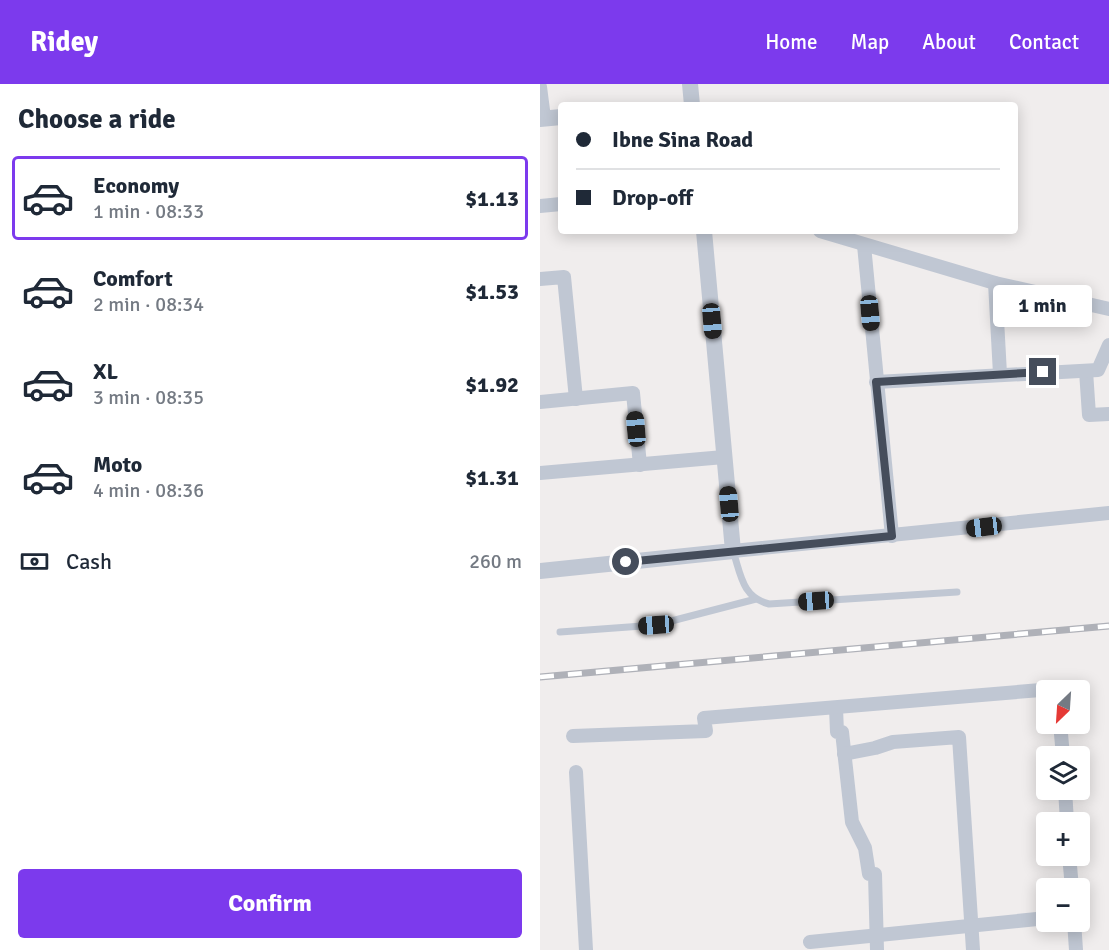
<!DOCTYPE html>
<meta charset="utf-8">
<style>
body{margin:0;font-family:Signika,sans-serif;background:#f6f6f7;color:#1f2937;height:100vh;display:flex;flex-direction:column;font-size:22px;white-space:nowrap}
*{box-sizing:border-box;margin:0}
p{font-size:20px;color:#747a83}
.icon{flex:none;width:33px;height:33px;fill:none;stroke:currentColor;stroke-width:2;stroke-linecap:round;stroke-linejoin:round}
.map{position:relative;flex:1;overflow:hidden}
.details{display:flex;flex-direction:column;background:#fff;width:540px}
.details>*{flex:none}
.banner{position:absolute;left:18px;top:18px;width:460px;height:132px;border-radius:6px;box-shadow:0 3px 15px #0003;display:grid;align-content:center;height:132px;padding:0 18px;background:#fff}
.needle{width:39px;rotate:205deg}
.tools{position:absolute;left:496px;top:596px;display:grid;gap:12px}
.tools a{display:grid;place-items:center;width:54px;height:54px;border-radius:6px;background:#fff;box-shadow:0 3px 15px #0003;font-size:30px}
.end{position:absolute;width:27px;height:27px;margin:-14px;border:8px solid #454d5b;background:#fff;box-shadow:0 0 0 3px #fff}
.from{border-radius:50%}
.bubble{position:absolute;height:42px;border-radius:6px;background:#fff;box-shadow:0 3px 15px #0003;font-size:20px;font-weight:700;line-height:42px;text-align:center}
.car{position:absolute;width:18px;height:36px;margin:-18px -9px;border-radius:8px;box-shadow:0 0 4px 2px #0007;background:linear-gradient(#222 24%,#8ab4d8 0 40%,#222 0 76%,#8ab4d8 0 86%,#222 0)}
.banner b{display:flex;align-items:center;gap:21px;height:57px;font-size:22px}
.banner b+b{border-top:2px solid #e0e1e3}
.banner i{width:15px;height:15px;background:#1f2937}
ul{padding:0;list-style:none}
li{display:flex;align-items:center;gap:18px;height:84px;margin:0 12px 9px;padding:0 6px;border:3px solid transparent;border-radius:6px}
li div{flex:1}
li b{display:block;font-size:22px}
li em{font-style:normal;font-weight:700}
li.current{border-color:#7c3aed}
li>.icon{width:54px;height:54px;stroke-width:1.5}
h2{padding:0 18px;font-size:27px;line-height:72px}
.pay{display:flex;align-items:center;gap:15px;height:66px;padding:0 18px;font-size:22px}
.pay p{margin-inline-start:auto}
.primary-button{display:flex;gap:12px;margin-top:auto;padding:12px 18px}
.primary-button a{flex:1;height:69px;border-radius:6px;background:#7c3aed;color:#fff;font-size:24px;font-weight:700;line-height:69px;text-align:center}
header{display:flex;align-items:center;gap:36px;box-sizing:border-box;height:84px;padding:0 30px;background:#7c3aed;color:#fff}
header strong{font-size:28px}
nav{display:flex;gap:33px;margin-inline-start:auto;font-size:21px}
main{display:flex;flex:1;min-height:0}
.map>svg:first-child{display:block}
.lines{fill:none;stroke-linecap:round;stroke-linejoin:round}
.service{stroke:#c0c7d3;stroke-width:7}
.minor{stroke:#c0c7d3;stroke-width:14}
.tertiary{stroke:#c0c7d3;stroke-width:16}
.rail-casing{stroke:#afb1b8;stroke-width:7}
.rail{stroke:#fff;stroke-width:4.5;stroke-dasharray:14;stroke-linecap:butt}
.route{stroke:#454d5b;stroke-width:8}
</style>
<header>
<strong>Ridey</strong>
<nav><a>Home</a><a>Map</a><a>About</a><a>Contact</a></nav>
</header>
<main>
<section class="details">
<h2>Choose a ride</h2>
<ul>
<li class="current"><svg class="icon" aria-label="car" viewBox="0 0 24 24"><path d="M5 17H2v-5l4-1 3-4h7l3 4 3 1v5h-3M9 17h6M6 11h13"/><circle cx="7" cy="17" r="2"/><circle cx="17" cy="17" r="2"/></svg><div><b>Economy</b><p>1 min · 08:33</p></div><em>$1.13</em></li>
<li><svg class="icon" aria-label="car" viewBox="0 0 24 24"><path d="M5 17H2v-5l4-1 3-4h7l3 4 3 1v5h-3M9 17h6M6 11h13"/><circle cx="7" cy="17" r="2"/><circle cx="17" cy="17" r="2"/></svg><div><b>Comfort</b><p>2 min · 08:34</p></div><em>$1.53</em></li>
<li><svg class="icon" aria-label="car" viewBox="0 0 24 24"><path d="M5 17H2v-5l4-1 3-4h7l3 4 3 1v5h-3M9 17h6M6 11h13"/><circle cx="7" cy="17" r="2"/><circle cx="17" cy="17" r="2"/></svg><div><b>XL</b><p>3 min · 08:35</p></div><em>$1.92</em></li>
<li><svg class="icon" aria-label="car" viewBox="0 0 24 24"><path d="M5 17H2v-5l4-1 3-4h7l3 4 3 1v5h-3M9 17h6M6 11h13"/><circle cx="7" cy="17" r="2"/><circle cx="17" cy="17" r="2"/></svg><div><b>Moto</b><p>4 min · 08:36</p></div><em>$1.31</em></li>
</ul>
<div class="pay"><svg class="icon" aria-label="cash" viewBox="0 0 24 24"><path d="M3 7h18v10H3z"/><circle cx="12" cy="12" r="2"/></svg>Cash<p>260 m</p></div>
<div class="primary-button"><a>Confirm</a></div>
</section>
<div class="map">
<svg width="569" height="866" viewBox="0 0 569 866">
<rect width="100%" height="100%" fill="#f0eded"/>
<g class="lines">
<g class="service">
<path d="M 193,467 C 201,491 202,513 229,520 L 417,508"/>
<path d="M 20,548 L 116,541 L 216,515"/>
</g>
<g class="minor">
<path d="M 0,3 L 4,34"/>
<path d="M 0,122 L 21,120"/>
<path d="M 280,147 L 455,199 L 569,225"/>
<path d="M 324,161 L 352,452"/>
<path d="M 0,195 L 24,193 L 36,315"/>
<path d="M 455,199 L 460,290"/>
<path d="M 546,287 L 549,331 L 569,330"/>
<path d="M 336,298 L 558,286 L 569,261"/>
<path d="M 0,318 L 93,309 L 100,381"/>
<path d="M 0,389 L 184,373"/>
<path d="M 193,467 L 569,429"/>
<path d="M 296,624 L 297,648 L 302,648 L 312,738 L 325,764 L 329,790 L 335,790 L 337,866"/>
<path d="M 520,639 L 523,672"/>
<path d="M 33,652 L 166,647 L 164,634 L 513,605"/>
<path d="M 304,670 L 335,664 L 353,658 L 419,653 L 433,866"/>
<path d="M 36,688 L 46,866"/>
<path d="M 525,705 L 527,738"/>
<path d="M 529,771 L 532,804"/>
<path d="M 534,837 L 536,866"/>
<path d="M 270,858 L 507,834"/>
</g>
<g class="tertiary">
<path d="M 150,0 L 152,21"/>
<path d="M 0,35 L 21,33"/>
<path d="M 0,487 L 193,467 L 164,147"/>
</g>
<g class="rail-casing">
<path id="rail" d="M 0,593 L 569,542"/>
</g>
<use href="#rail" class="rail"/>
</g>
<g class="lines">
<path class="route" d="M 86,478 L 352,452 L 336,298 L 503,288"/>
</g>
</svg>
<div class="tools">
<a><svg class="needle" viewBox="-14 -14 28 28"><path d="M0-13l5 13h-10z" fill="#e53935"/><path d="M0 13l5-13h-10z" fill="#747a83"/></svg></a>
<a><svg class="icon" aria-label="layers" viewBox="0 0 24 24"><path d="M12 4l9 5-9 5-9-5zM3 14l9 5 9-5"/></svg></a>
<a>+</a>
<a>−</a>
</div>
<i class="end from" style="left:86px;top:478px"></i>
<i class="end" style="left:503px;top:288px"></i>
<div class="bubble" style="left:453px;top:201px;width:99px">1 min</div>
<i class="car" style="left:330px;top:229px;rotate:175deg"></i>
<i class="car" style="left:172px;top:237px;rotate:175deg"></i>
<i class="car" style="left:96px;top:345px;rotate:355deg"></i>
<i class="car" style="left:189px;top:420px;rotate:355deg"></i>
<i class="car" style="left:444px;top:443px;rotate:263deg"></i>
<i class="car" style="left:276px;top:517px;rotate:266deg"></i>
<i class="car" style="left:116px;top:541px;rotate:266deg"></i>
<div class="banner">
<b><i class="from"></i>Ibne Sina Road</b>
<b><i></i>Drop-off</b>
</div>
</div>
</main>
